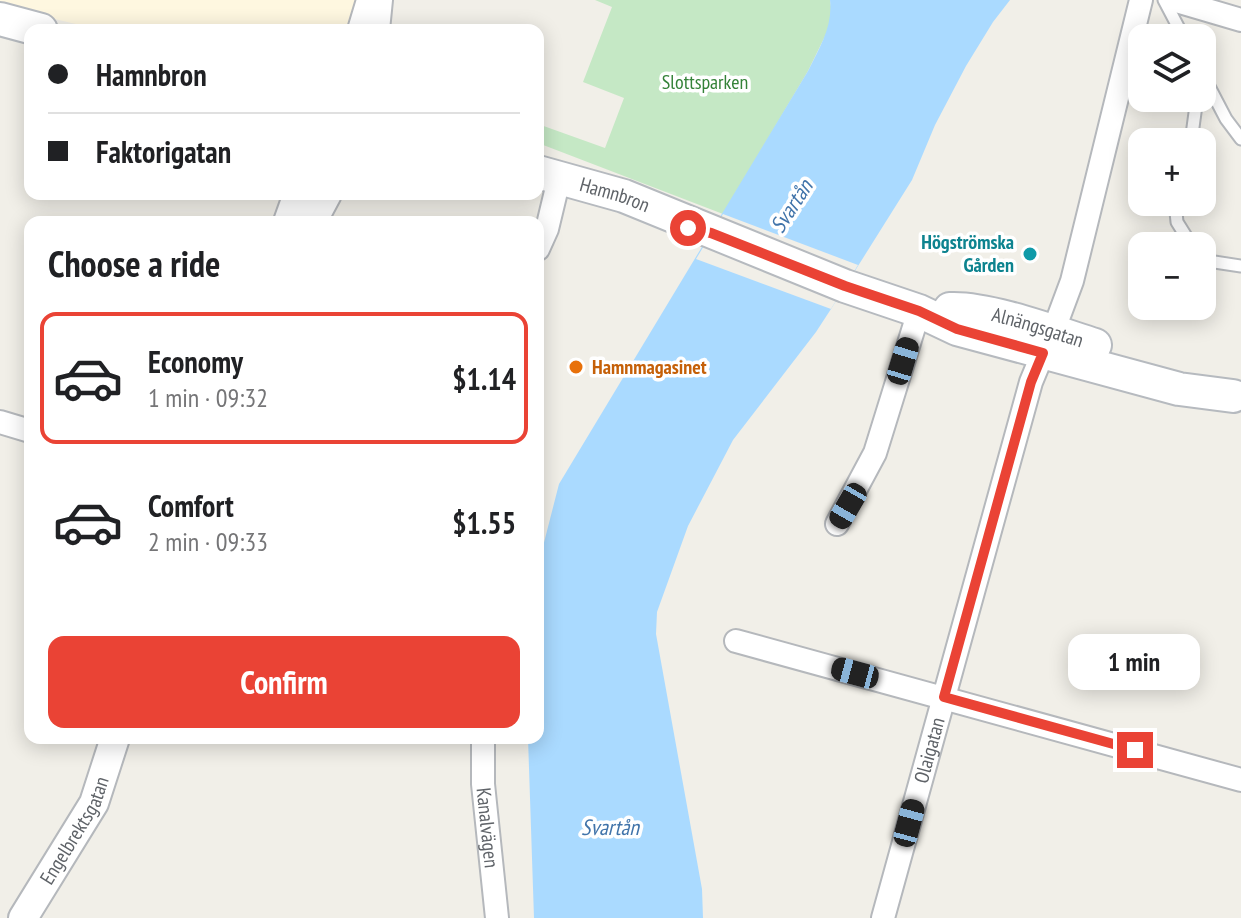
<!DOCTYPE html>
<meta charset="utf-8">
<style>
body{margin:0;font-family:"PT Sans Narrow",sans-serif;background:#f6f6f6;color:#202124;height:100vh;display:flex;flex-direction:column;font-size:30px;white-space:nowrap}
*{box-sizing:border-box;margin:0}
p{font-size:26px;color:#757577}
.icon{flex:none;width:44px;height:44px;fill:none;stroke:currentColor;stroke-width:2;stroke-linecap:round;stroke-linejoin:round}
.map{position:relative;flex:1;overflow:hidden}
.drawer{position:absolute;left:24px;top:216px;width:520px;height:528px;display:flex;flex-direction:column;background:#fff;border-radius:16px;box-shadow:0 4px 20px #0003}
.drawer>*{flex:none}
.hud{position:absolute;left:24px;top:24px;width:520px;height:176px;border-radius:16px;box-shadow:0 4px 20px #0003;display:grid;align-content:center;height:176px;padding:0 24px;background:#fff}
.buttons{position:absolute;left:1128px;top:24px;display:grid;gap:16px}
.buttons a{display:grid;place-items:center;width:88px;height:88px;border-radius:16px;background:#fff;box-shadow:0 4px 20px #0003;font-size:40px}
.end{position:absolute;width:36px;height:36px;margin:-18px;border:10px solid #ea4335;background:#fff;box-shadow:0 0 0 4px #fff}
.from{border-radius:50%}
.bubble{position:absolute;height:56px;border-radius:16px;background:#fff;box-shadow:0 4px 20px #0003;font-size:26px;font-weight:700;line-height:56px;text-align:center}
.car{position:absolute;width:24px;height:48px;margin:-24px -12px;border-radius:10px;box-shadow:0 0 6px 2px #0007;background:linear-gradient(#222 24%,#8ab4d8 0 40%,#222 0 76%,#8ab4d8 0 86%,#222 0)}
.hud b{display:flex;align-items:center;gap:28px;height:76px;font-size:30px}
.hud b+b{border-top:2px solid #e0e0e0}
.hud i{width:20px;height:20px;background:#202124}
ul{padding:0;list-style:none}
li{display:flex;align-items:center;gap:24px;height:132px;margin:0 16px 12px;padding:0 8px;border:4px solid transparent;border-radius:16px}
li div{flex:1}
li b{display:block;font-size:30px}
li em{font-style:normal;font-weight:700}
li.selected{border-color:#ea4335}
li>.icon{width:72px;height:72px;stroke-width:1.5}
h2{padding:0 24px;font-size:36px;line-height:96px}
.primary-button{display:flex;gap:16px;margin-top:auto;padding:16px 24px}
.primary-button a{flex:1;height:92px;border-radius:16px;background:#ea4335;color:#fff;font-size:32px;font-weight:700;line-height:92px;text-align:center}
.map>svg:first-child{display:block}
.commercial{fill:#fef7e0}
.green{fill:#c5e8c5}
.water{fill:#aadaff}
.pier{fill:#f1efe8}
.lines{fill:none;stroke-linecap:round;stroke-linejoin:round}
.service-casing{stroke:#b5b8bc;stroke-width:15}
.minor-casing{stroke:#b5b8bc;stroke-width:26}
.tertiary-casing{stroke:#b5b8bc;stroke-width:32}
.secondary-casing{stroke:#b6babf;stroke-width:36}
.service{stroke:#fff;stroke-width:11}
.minor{stroke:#fff;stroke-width:22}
.tertiary{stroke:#fff;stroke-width:28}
.secondary{stroke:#fff;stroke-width:32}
.route{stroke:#ea4335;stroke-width:10}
.culture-dot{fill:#0f9aa8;stroke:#fff;stroke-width:3}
.food-dot{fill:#e8710a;stroke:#fff;stroke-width:3}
.labels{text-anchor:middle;stroke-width:7;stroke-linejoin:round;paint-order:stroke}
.park-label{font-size:20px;fill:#348238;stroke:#fff}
.street-label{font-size:20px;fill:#5f6368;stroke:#fff}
.culture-label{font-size:20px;font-weight:bold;fill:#0d838f;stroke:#fff;text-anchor:end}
.food-label{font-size:20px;font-weight:bold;fill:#c56008;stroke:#fff;text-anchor:start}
.water-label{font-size:22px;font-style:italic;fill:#4174aa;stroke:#fff}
</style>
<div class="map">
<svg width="1241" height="918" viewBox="0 0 1241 918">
<rect width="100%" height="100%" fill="#f1efe8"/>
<path class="commercial" d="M 0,0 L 356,0 L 348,30 L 101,30 L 0,6 Z"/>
<path class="green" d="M 595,0 L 830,0 L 832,13 L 828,30 L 808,71 L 723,214 L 538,143 L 538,124 L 605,148 L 624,98 L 583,82 L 612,7 Z"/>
<path class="water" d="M 830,0 L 1010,0 L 993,22 L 966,66 L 935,125 L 912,180 L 831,309 L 816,332 L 733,440 L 688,526 L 657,612 L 656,634 L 702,889 L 703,918 L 534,918 L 528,738 L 538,738 L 538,566 L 559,484 L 808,71 C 820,47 833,26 830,0 Z"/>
<path class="pier" d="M 723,214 L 858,265 L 831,309 L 696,259 Z"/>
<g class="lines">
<g class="service-casing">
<g id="service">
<path d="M 1164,0 L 1184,38"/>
<path d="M 1202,73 L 1226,119 L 1241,139"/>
<path d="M 1191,142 L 1197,98"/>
<path d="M 1175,202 L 1177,222 L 1192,246"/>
<path d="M 1202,256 L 1208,261 L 1241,266"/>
</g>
</g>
<g class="minor-casing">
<g id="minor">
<path d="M 1173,0 L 1241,20"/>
<path d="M 359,30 L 368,0"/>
<path d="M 378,30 L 381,0"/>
<path d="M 538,249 L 547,229 L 559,179"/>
<path d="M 1053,332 L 1072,281 L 1141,0"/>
<path d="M 0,422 L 30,431"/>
<path d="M 837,524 L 875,453 L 919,311"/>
<path d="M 736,641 L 1241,780"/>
<path id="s1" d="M 483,738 L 483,784 L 497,918"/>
<path id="s2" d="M 883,918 L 1031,382 L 1043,353"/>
</g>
</g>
<g class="tertiary-casing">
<g id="tertiary">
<path d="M 288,222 L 298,194"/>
<path d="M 312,222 L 327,194"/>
<path id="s3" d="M 23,918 L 94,803 L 115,738"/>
</g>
</g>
<g class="secondary-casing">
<g id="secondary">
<path d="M 0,19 L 41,30"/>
<path id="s4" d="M 538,172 L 624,196 L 845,286 L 919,311 L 957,329 L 1179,389 L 1233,396"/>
<path id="s5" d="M 950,309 C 988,307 1057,333 1095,345"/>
</g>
</g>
<use href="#service" class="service"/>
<use href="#minor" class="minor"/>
<use href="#tertiary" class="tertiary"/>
<use href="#secondary" class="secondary"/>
</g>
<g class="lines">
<path class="route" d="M 688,228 L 711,233 L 845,286 L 919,311 L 957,329 L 1043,353 L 1031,382 L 944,697 L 1135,750"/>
</g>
<circle class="culture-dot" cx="1030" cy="254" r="8"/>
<circle class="food-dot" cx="576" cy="367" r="8"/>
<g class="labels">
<g class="park-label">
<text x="705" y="89">Slottsparken</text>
</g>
<g class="street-label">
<text dy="7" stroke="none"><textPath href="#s4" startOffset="80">Hamnbron</textPath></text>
<text dy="7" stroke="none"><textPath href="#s5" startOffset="90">Alnängsgatan</textPath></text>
<text dy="7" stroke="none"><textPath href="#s2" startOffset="174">Olaigatan</textPath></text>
<text dy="7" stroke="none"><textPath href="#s1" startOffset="90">Kanalvägen</textPath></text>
<text dy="7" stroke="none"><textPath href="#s3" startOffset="102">Engelbrektsgatan</textPath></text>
</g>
<g class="culture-label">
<text x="1014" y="249">Högströmska<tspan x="1014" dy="23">Gården</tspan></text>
</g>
<g class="food-label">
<text x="592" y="374">Hamnmagasinet</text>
</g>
<g class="water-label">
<text transform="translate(791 206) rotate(-57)" y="8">Svartån</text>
<text x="610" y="835">Svartån</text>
</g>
</g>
</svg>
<div class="buttons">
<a><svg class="icon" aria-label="layers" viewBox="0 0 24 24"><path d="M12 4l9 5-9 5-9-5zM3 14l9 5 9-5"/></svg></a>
<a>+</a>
<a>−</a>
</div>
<i class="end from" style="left:688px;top:228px"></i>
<i class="end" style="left:1135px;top:750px"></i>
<div class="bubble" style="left:1068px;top:634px;width:132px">1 min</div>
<i class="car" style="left:903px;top:361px;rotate:17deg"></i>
<i class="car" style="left:848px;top:506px;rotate:210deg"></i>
<i class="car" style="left:855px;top:673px;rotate:285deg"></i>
<i class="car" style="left:909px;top:823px;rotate:15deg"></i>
<div class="hud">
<b><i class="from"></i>Hamnbron</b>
<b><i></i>Faktorigatan</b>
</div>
<section class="drawer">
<h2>Choose a ride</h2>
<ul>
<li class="selected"><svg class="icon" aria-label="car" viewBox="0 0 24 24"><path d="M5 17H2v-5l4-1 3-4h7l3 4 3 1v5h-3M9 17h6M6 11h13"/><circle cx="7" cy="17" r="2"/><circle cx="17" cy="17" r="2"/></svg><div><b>Economy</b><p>1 min · 09:32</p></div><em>$1.14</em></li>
<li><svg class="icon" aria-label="car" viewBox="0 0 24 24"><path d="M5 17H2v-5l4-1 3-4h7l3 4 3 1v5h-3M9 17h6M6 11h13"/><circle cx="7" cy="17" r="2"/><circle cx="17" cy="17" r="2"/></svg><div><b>Comfort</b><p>2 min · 09:33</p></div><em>$1.55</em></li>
</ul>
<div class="primary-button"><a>Confirm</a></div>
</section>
</div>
